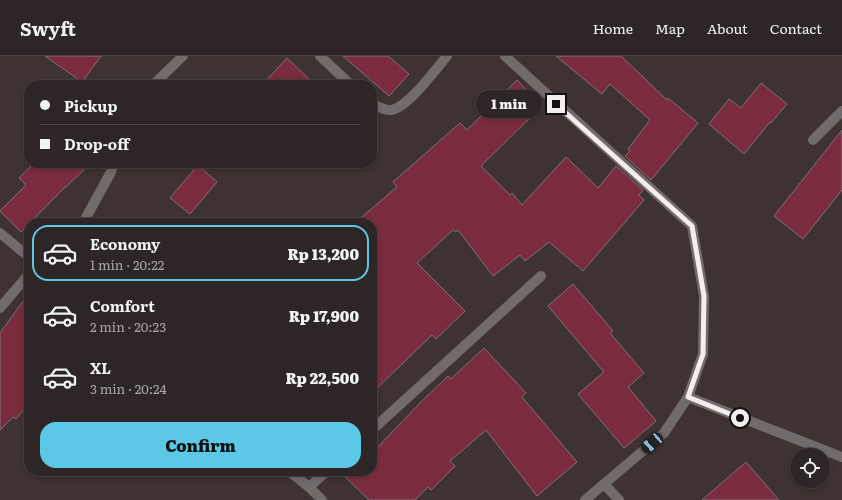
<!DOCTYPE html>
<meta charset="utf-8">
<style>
body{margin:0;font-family:Literata,serif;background:#362e2e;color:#f1f3f6;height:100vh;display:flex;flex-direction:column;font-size:15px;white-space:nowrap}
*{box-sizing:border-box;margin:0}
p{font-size:13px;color:#a7a5a7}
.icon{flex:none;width:22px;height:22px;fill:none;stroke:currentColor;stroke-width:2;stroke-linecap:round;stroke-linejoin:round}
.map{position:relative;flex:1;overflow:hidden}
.side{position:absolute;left:24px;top:162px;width:353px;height:258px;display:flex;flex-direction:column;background:#2e2626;border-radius:16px;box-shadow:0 2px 6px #0003,0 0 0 1px #494343}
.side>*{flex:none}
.hud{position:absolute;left:24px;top:24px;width:353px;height:88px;border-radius:16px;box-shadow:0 2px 6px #0003,0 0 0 1px #494343;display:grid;align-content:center;height:88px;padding:0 16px;background:#2e2626}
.fabs{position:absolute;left:790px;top:392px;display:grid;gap:8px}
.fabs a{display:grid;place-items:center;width:40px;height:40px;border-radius:50%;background:#2e2626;box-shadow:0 2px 6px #0003,0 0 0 1px #494343;font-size:20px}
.end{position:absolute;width:18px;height:18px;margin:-9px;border:5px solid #f4eced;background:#111;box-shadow:0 0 0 2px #111}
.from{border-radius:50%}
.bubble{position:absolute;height:28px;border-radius:14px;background:#2e2626;box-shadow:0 2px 6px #0003,0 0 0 1px #494343;font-size:13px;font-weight:800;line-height:28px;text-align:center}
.car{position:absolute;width:12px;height:24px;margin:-12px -6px;border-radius:5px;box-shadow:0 0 3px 1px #0007;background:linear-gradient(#222 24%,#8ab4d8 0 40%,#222 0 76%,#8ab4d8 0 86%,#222 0)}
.hud b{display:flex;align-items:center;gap:14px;height:38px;font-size:15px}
.hud b+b{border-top:1px solid #494343}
.hud i{width:10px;height:10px;background:#f1f3f6}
ul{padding:7px 0 0;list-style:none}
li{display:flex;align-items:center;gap:12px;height:56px;margin:0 8px 6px;padding:0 8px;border:2px solid transparent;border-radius:16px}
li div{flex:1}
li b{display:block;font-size:15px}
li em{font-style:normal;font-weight:800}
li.on{border-color:#5bc8e6}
li>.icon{width:36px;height:36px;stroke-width:1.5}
.primary-button{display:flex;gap:8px;margin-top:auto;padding:8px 16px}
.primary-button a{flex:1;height:46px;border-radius:16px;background:#5bc8e6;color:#111;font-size:16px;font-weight:800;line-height:46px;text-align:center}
header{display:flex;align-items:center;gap:24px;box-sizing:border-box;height:56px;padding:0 20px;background:#2e2626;border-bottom:1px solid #494343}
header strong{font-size:19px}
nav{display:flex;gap:22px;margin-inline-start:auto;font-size:14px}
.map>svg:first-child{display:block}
.building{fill:#7a2c3e;stroke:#817274}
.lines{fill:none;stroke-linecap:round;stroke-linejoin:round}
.minor{stroke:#726b6c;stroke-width:10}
.route{stroke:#f4eced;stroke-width:5}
</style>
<header>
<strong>Swyft</strong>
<nav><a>Home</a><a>Map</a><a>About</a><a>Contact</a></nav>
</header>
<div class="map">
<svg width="842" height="444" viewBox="0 0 842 444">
<rect width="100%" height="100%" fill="#3e3233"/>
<g class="building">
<path d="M 45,0 L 101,0 L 82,26 Z"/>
<path d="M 343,0 L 388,0 L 409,18 L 389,40 Z"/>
<path d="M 556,0 L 621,0 L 667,44 L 668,42 L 698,67 L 651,124 L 625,100 L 630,95 L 628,93 L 650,64 L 610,28 L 602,38 Z"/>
<path d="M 287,2 L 315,29 L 262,29 Z"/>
<path d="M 517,24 L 542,50 L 481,110 L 510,139 L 512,137 L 522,149 L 566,101 L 598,132 L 616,110 L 643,134 L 639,139 L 644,144 L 583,215 L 549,186 L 525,205 L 520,199 L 493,220 L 458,174 L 456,176 L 453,174 L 417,207 L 465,255 L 436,283 L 432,279 L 372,337 L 372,167 L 355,167 L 397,131 L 393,126 L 460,67 L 467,74 Z"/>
<path d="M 761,27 L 787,48 L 771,67 L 770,66 L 744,98 L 709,68 L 729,43 L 741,52 Z"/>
<path d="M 842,74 L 842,134 L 803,183 L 774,160 Z"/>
<path d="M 34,107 L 91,107 L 66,131 L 65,131 L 21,176 L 0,155 L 26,129 L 19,122 Z"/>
<path d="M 198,109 L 217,126 L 190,158 L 170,142 Z"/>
<path d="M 573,228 L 613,275 L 610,277 L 644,317 L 628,331 L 656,365 L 624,392 L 578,338 L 604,316 L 548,250 Z"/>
<path d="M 29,237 L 29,347 L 16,363 L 13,361 L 0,374 L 0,277 Z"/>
<path d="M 484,292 L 526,337 L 522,341 L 577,406 L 537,440 L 486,374 L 450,405 L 455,410 L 431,434 L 428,431 L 415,444 L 369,444 L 339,415 L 372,415 L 372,397 L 421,346 L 448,320 L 451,323 Z"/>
<path d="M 746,406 L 779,444 L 702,444 Z"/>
</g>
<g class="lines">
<g class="minor">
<path d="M 320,0 L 351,29"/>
<path d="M 505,0 L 692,170 L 704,240 L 703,298 L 688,341 L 664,377 L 604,428"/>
<path d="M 153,29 L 183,0"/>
<path d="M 372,48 C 378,51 385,55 392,54 C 409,50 435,14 447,0"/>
<path d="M 813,84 L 842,55"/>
<path d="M 83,167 L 111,116 L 114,107"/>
<path d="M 0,177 L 29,201"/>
<path d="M 0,252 L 29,218"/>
<path d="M 688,341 L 842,401"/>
<path d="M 372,374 L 541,220"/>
<path d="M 289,415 L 309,431 L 322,444"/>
<path d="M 309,431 L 327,415"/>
<path d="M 585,444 L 604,428 L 619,444"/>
</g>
</g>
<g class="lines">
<path class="route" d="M 556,48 L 692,170 L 704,240 L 703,298 L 688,341 L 740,362"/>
</g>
</svg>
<div class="fabs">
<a><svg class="icon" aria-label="locate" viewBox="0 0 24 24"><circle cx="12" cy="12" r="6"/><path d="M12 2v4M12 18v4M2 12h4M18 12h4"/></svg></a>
</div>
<i class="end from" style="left:740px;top:362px"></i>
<i class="end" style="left:556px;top:48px"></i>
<div class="bubble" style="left:476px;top:34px;width:66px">1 min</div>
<i class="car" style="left:652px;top:387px;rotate:229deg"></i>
<div class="hud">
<b><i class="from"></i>Pickup</b>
<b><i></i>Drop-off</b>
</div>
<section class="side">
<ul>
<li class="on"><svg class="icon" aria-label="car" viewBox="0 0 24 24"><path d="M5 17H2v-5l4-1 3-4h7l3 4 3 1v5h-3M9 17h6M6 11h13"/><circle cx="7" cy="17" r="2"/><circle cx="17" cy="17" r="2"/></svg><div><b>Economy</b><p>1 min · 20:22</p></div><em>Rp 13,200</em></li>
<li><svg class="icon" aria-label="car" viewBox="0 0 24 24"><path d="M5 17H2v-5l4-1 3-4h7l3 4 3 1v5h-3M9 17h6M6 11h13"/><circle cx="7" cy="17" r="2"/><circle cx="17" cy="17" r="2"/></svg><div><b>Comfort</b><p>2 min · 20:23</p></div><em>Rp 17,900</em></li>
<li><svg class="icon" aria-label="car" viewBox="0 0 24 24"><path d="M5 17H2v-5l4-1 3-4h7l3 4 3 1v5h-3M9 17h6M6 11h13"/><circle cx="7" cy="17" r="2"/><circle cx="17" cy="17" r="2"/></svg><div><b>XL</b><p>3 min · 20:24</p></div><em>Rp 22,500</em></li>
</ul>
<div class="primary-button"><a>Confirm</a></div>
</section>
</div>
